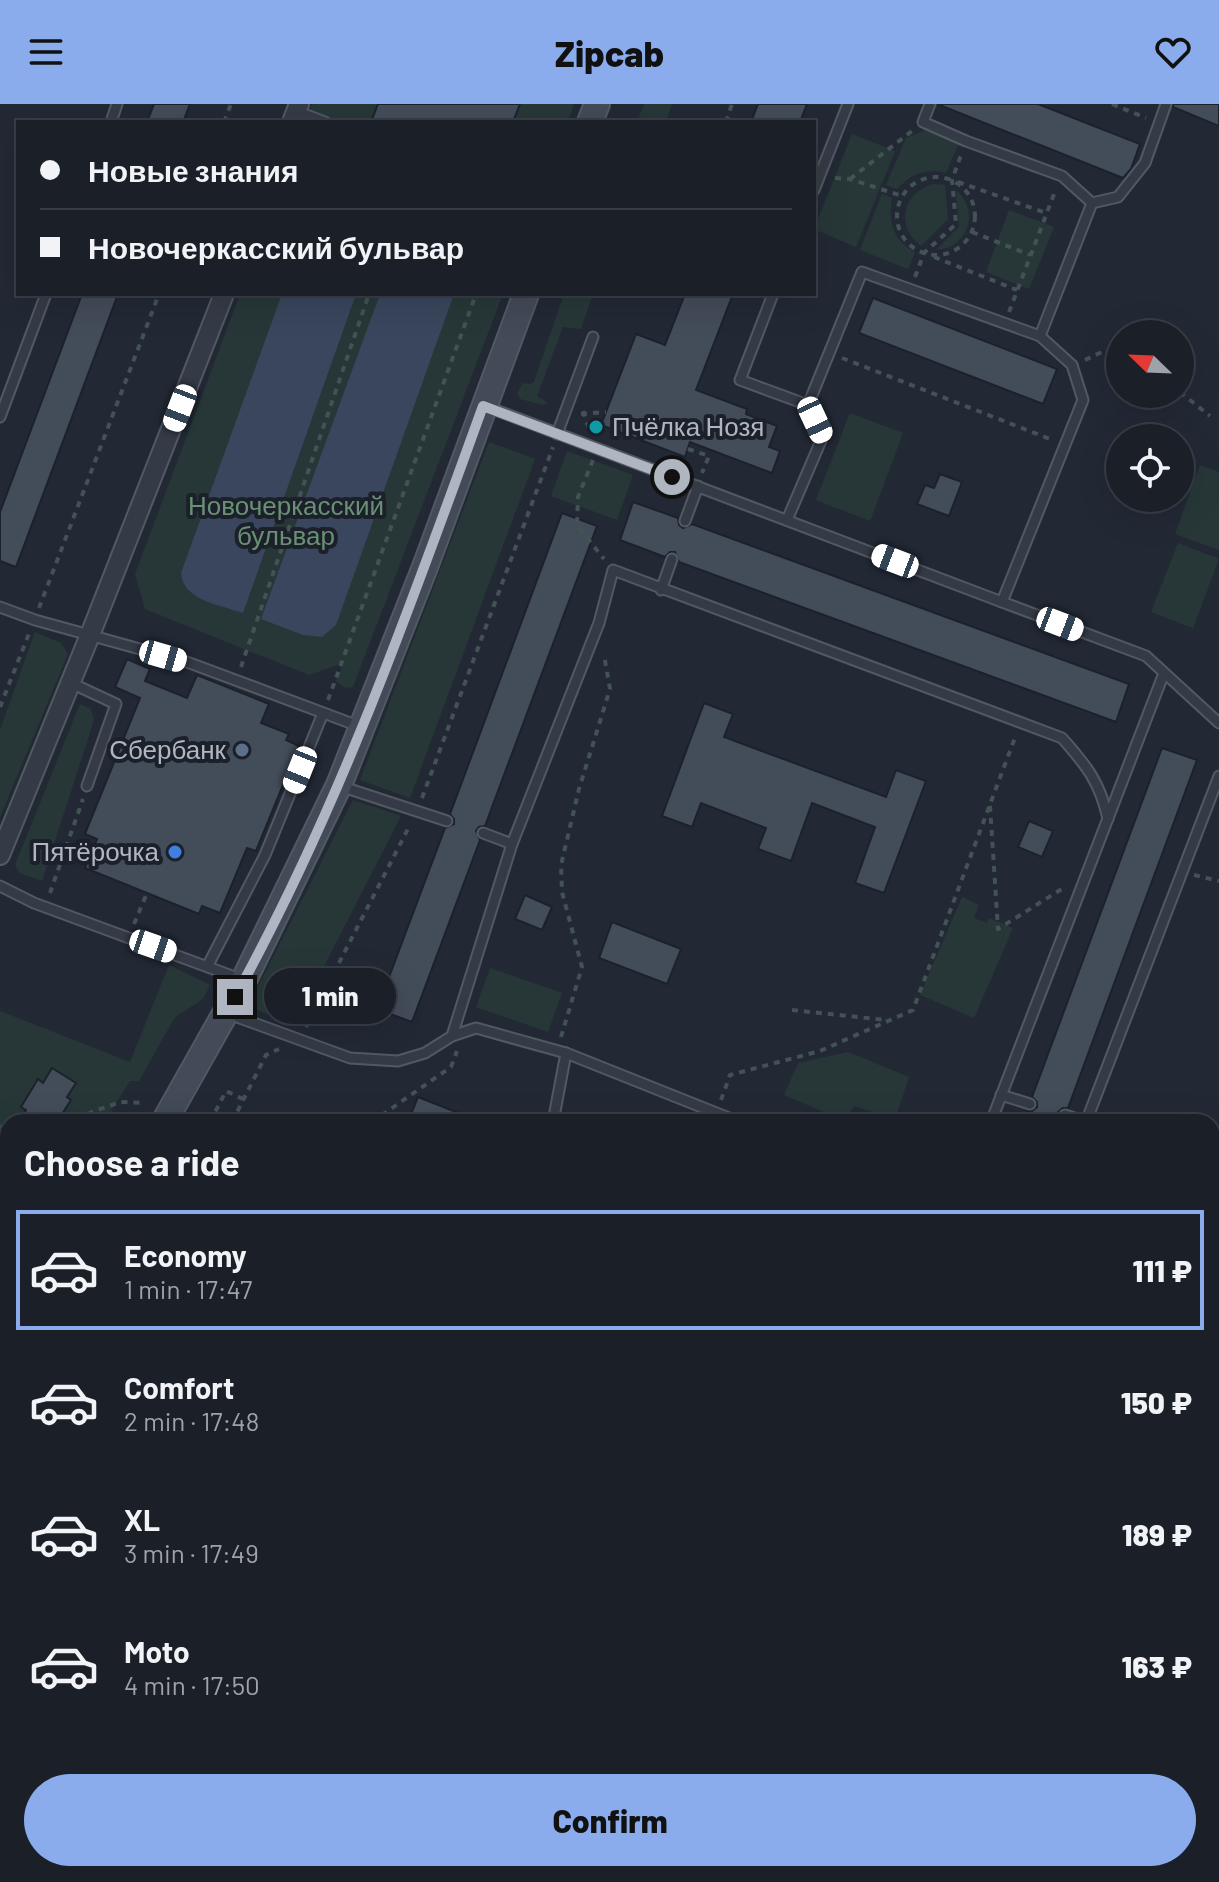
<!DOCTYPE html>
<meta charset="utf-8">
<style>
body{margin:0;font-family:Barlow,sans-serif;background:#232730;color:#f1f3f6;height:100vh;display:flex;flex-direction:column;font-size:30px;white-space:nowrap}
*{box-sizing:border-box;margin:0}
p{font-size:26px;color:#9fa2a8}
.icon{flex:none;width:44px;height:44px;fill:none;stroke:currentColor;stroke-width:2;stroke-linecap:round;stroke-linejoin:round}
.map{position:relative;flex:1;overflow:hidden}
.side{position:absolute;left:0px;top:1010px;width:1220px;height:768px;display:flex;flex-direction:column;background:#1a1f28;border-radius:24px 24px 0 0;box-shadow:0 8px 32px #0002,0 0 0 2px #383d45}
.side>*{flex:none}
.guide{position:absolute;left:16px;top:16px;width:800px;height:176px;border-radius:0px;box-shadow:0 8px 32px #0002,0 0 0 2px #383d45;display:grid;align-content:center;height:176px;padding:0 24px;background:#1a1f28}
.needle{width:52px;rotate:293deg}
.controls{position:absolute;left:1106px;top:216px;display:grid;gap:16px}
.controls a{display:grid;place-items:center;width:88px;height:88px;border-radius:50%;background:#1a1f28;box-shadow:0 8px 32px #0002,0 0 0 2px #383d45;font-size:40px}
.end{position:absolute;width:36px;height:36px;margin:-18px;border:10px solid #afb6c2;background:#111;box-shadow:0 0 0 4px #111}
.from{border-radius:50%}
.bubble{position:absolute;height:56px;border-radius:28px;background:#1a1f28;box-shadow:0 8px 32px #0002,0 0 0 2px #383d45;font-size:26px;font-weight:800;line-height:56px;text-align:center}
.car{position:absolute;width:24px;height:48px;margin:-24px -12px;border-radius:10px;box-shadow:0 0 6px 2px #0007;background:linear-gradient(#fff 24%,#345 0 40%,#fff 0 76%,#345 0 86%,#fff 0)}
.guide b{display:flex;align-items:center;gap:28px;height:76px;font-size:30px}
.guide b+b{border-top:2px solid #383d45}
.guide i{width:20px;height:20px;background:#f1f3f6}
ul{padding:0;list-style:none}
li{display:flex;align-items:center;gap:24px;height:120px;margin:0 16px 12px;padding:0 8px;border:4px solid transparent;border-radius:0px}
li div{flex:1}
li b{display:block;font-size:30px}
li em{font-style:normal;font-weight:800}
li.on{border-color:#8aaced}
li>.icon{width:72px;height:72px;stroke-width:1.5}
h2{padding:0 24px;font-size:36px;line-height:96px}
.cta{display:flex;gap:16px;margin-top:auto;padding:16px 24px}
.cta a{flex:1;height:92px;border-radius:48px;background:#8aaced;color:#111;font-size:32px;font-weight:800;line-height:92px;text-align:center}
header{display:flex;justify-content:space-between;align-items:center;height:104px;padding:0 24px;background:#8aaced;color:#111;font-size:36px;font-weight:800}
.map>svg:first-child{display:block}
.green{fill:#273738}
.water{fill:#39465d}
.building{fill:#434c59;stroke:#1c222c;stroke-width:2}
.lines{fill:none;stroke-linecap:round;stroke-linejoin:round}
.lane-casing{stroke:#525963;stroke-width:13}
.street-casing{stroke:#525963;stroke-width:22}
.secondary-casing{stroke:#525963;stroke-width:28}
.path{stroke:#435255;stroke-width:4;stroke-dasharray:6 6;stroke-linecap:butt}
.lane{stroke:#353b46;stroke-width:9}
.street{stroke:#353b46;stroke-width:18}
.secondary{stroke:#434a58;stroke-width:24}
.route{stroke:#afb6c2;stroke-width:10}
.culture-dot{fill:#0f9aa8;stroke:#1b202a;stroke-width:3}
.service-dot{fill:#5c6f8a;stroke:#1b202a;stroke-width:3}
.shop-dot{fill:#3f7fe0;stroke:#1b202a;stroke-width:3}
.labels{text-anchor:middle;stroke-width:8;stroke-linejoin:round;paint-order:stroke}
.poi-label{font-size:26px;fill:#afb6c2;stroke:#1b202a;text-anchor:end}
.park-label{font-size:26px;fill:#699074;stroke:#1b202a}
</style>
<header><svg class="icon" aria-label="menu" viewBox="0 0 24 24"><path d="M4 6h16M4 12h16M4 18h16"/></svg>Zipcab<svg class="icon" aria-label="heart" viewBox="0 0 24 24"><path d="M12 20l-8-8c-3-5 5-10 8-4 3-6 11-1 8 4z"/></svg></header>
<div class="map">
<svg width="1219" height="1778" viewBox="0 0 1219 1778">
<rect width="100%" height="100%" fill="#222935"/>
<g class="green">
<path d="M 312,0 L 574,0 L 568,18 L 305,18 Z"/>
<path d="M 644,0 L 672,0 L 666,18 L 637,18 Z"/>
<path d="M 925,26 L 959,39 L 946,69 C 926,64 911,70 897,85 L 886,81 L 906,34 Z"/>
<path d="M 852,30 L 895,47 L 856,143 L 814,125 Z"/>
<path d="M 933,80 L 945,81 L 948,115 L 921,142 C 895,122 902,89 933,80 Z"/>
<path d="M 956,86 C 980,107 969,144 936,146 L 959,123 Z"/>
<path d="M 882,90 L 892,94 C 888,117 893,137 915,148 L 908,165 L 860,146 Z"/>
<path d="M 1009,106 L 1054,123 L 1029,185 L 986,168 Z"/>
<path d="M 240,190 L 503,190 L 353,583 L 345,584 L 336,577 L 343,559 L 309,571 L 145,505 L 135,470 Z"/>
<path d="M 564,190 L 593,190 L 581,225 L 563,223 L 537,292 L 548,299 L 542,301 L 520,295 L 517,289 L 523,279 L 531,280 L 534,278 Z"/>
<path d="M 850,309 L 903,329 L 870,417 L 816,396 Z"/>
<path d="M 489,338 L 535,355 L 410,694 L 360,676 Z"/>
<path d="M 567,347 L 633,371 L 617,416 L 551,392 Z"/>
<path d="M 1200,361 L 1219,368 L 1219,446 L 1175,430 Z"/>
<path d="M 1178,439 L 1219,455 L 1193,524 L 1151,508 Z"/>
<path d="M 35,528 L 61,539 L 68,550 L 0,713 L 0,626 Z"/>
<path d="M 80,600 L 91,605 L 94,616 L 42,777 L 20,769 L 15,761 Z"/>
<path d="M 353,696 L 401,712 L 294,921 L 248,902 Z"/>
<path d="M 962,793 L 979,801 L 974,814 L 987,819 L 989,814 L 1013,824 L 974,914 L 920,891 Z"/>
<path d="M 169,861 L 210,881 L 203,895 L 175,913 L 139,977 L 130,977 L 111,1007 L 126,1018 L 8,1018 L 8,1116 L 0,1121 L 0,907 L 130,958 Z"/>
<path d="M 490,864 L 562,889 L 548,928 L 476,903 Z"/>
<path d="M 848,948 L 909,973 L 895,1015 L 854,1002 L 845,1017 L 784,991 L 798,959 Z"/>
<path d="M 0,1486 L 8,1502 L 8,1571 L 0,1556 Z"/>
<path d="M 0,1681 L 8,1696 L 8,1770 L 46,1770 L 50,1778 L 0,1778 Z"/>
</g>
<g class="water">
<path d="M 282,190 L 356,190 L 243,509 C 221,501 183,497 181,469 Z"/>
<path d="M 380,190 L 454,190 L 336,521 L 322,533 L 303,531 L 261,515 Z"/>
</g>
<g class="building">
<path d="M 154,0 L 190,0 L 183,18 L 147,18 Z"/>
<path d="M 378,0 L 520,0 L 513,18 L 371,18 Z"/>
<path d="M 758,0 L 807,0 L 800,18 L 751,18 Z"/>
<path d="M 937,0 L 1038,0 L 1140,40 L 1131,65 L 1123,74 Z"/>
<path d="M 1173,0 L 1219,0 L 1219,22 L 1173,3 Z"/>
<path d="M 82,190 L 118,190 L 16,463 L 0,457 L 0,408 Z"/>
<path d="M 685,190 L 733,190 L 696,286 L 747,305 L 746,310 L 777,322 L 769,343 L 780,347 L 772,369 L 690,338 L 685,353 L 601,321 L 636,230 L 665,241 Z"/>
<path d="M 873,194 L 1057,265 L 1043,300 L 859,229 Z"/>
<path d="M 940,370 L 962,378 L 949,412 L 917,400 L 925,381 L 934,384 Z"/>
<path d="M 633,398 L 678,414 L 679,421 L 683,424 L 692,420 L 1129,580 L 1116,618 L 679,458 L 675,448 L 670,448 L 665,453 L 620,436 Z"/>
<path d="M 562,409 L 597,422 L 485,722 L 479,723 L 476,727 L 480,736 L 412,918 L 377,905 L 445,724 L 454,720 L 454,715 L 450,710 Z"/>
<path d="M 127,555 L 150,565 L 145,577 L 187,594 L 197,571 L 269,600 L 261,619 L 289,630 L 286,636 L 299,642 L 256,747 L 247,744 L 220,809 L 202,802 L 199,810 L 85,764 L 97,735 L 85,730 L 140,594 L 115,583 Z"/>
<path d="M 704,599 L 733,610 L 724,633 L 886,693 L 896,666 L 926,677 L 884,789 L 855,779 L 875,723 L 812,699 L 791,757 L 758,745 L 766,724 L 701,699 L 692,723 L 662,712 Z"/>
<path d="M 1162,644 L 1197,656 L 1068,1004 L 1063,1004 L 1058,1008 L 1058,1013 L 1062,1018 L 1023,1018 L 1027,1007 L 1032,1007 L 1037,1003 L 1037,998 L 1032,993 Z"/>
<path d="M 1029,717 L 1053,727 L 1042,753 L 1018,743 Z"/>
<path d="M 525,791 L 552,803 L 542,826 L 515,815 Z"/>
<path d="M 612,818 L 681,845 L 667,880 L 599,854 Z"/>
<path d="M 52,964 L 76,979 L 67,993 L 71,996 L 57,1018 L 18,1018 L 26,1006 L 21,1003 L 38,975 L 43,979 Z"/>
<path d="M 418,993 L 479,1017 L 479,1018 L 408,1018 Z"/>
</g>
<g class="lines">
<g class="lane-casing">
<g id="lane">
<path d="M 930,0 L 923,18 L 966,37 L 1062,72 L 1092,99"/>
<path d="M 1166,0 L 1145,59 L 1118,93 L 1092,99 L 1040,232 L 1072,261 L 1083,296 L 1002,498 L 1146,552 L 1219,619"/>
<path d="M 296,7 L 325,18"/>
<path d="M 111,18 L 117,0"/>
<path d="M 814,86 L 848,0"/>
<path d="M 773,190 L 740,276 L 808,301 L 823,332 L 787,416"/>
<path d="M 808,301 L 862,168 L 1040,232"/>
<path d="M 485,302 L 1002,498"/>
<path d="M 0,313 L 46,190"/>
<path d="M 557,330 L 593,233"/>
<path d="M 685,417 L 698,382"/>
<path d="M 661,486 L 672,455"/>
<path d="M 0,503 L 35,516 L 187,558 L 361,623"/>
<path d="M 71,579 L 116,600 L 87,682"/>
<path d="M 340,682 L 447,717"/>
<path d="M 483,729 L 512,740"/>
<path d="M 0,782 L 34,799 L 243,876"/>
<path d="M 208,861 L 265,751 L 323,609"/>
<path d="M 226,909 L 350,954 L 398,957 L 425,949 L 452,932 L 476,924 L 566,949 L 739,1018"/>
<path d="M 452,932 L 512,740 L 599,519 L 613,466 L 1062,634 C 1086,661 1100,678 1108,715"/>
<path d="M 1001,991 L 1030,1000"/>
<path d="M 1065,1011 L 1086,1018"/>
<path d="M 553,1018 L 566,949"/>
<path d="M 991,1018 L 1164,569"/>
<path d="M 1086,1018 L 1219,672"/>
<path d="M 1212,1325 L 1219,1327"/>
<path d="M 1212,1427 L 1219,1430"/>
<path d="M 1212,1602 L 1219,1587"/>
<path d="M 1212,1728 L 1219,1710"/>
<path d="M 340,1770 L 345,1778"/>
<path d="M 462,1778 L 465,1770"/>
<path d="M 693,1778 L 697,1770"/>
<path d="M 770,1778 L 773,1770"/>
<path d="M 1147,1778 L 1150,1770"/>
<path d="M 1193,1778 L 1196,1770"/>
</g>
</g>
<g class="street-casing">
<g id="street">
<path d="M 292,18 L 299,0"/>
<path d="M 0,751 L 90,531 L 224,190"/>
<path d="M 0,1382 L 8,1395"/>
<path d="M 217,1770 L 222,1778"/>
</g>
</g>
<g class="secondary-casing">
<g id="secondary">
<path d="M 590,18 L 597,0"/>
<path d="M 164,1018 L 244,876 L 339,681 L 425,463 L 526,190"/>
<path d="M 0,1167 L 8,1162"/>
<path d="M 0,1619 L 8,1634"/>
<path d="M 79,1770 L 83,1778"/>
</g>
</g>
<g class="path">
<path d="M 1112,0 L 1146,14"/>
<path d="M 224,18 L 231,0"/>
<path d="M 726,18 L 732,0"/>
<circle cx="936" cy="112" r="39"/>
<path d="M 835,74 L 850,75 L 902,92"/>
<path d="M 850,75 L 912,27"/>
<path d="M 958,78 L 1046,109"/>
<path d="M 972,128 L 1030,151"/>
<path d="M 934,153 L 1017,186"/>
<path d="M 915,173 L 924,149 L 956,120 L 952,76 L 961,51"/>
<path d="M 656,190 L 661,190"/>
<path d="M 1009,208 L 1056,85"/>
<path d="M 842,254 L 1050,335"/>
<path d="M 1085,256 L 1106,246 L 1120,246"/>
<path d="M 1180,288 L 1210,312"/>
<path d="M 583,307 L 589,325"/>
<path d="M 581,310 L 606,308"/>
<path d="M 688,345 L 709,352 L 702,369"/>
<path d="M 593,356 L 578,393 L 577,421 L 604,455"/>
<path d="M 39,504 L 159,190"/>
<path d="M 241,563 L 369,190"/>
<path d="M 328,596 L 476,190"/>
<path d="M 0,603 L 30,527"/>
<path d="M 422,694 L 553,343"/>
<path d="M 990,702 L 998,825 L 1065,783"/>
<path d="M 1194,771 L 1219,777"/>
<path d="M 50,789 L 83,695"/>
<path d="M 134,820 L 147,789"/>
<path d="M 792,906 L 886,916"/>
<path d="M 306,923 L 410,721"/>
<path d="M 561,933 L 582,863 L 562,788 L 561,761 L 579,685 L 610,585 L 604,551"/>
<path d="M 721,996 L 730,971 L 820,947 L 913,906 L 1016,631"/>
<path d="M 65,1018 L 120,998 L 144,999"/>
<path d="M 210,1018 L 226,987 L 243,995"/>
<path d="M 232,1018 L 266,951 L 279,945"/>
<path d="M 372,1018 L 451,963 L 457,947"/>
<path d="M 0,1022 L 8,1027"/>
<path d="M 0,1570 L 8,1585"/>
<path d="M 0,1667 L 8,1683"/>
<path d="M 107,1770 L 111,1778"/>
</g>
<use href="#lane" class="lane"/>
<use href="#street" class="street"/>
<use href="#secondary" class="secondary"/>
</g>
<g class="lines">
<path class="route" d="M 235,893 C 339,705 410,503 483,302 L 672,373"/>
</g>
<circle class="culture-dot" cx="596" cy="323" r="8"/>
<circle class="service-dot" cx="242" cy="646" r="8"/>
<circle class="shop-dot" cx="175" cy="748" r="8"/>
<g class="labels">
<g class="poi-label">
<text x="612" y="332" text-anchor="start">Пчёлка Нозя</text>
<text x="226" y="655">Сбербанк</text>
<text x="159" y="757">Пятёрочка</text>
</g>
<g class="park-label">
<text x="286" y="411">Новочеркасский<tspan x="286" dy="30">бульвар</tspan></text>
</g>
</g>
</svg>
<div class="controls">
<a><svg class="needle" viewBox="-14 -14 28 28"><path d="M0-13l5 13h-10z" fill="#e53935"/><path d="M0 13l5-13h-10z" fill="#9fa2a8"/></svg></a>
<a><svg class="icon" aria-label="locate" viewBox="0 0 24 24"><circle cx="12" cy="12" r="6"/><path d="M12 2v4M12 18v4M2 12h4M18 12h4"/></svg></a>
</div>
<i class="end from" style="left:672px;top:373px"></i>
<i class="end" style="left:235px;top:893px"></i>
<div class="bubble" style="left:264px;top:864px;width:132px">1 min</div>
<i class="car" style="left:180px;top:304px;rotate:201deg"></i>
<i class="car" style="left:815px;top:316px;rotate:155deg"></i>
<i class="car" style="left:895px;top:457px;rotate:291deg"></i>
<i class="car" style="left:1060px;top:520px;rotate:111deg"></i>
<i class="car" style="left:163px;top:552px;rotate:106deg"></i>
<i class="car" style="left:300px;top:666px;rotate:202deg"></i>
<i class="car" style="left:153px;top:842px;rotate:109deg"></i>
<div class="guide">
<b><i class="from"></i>Новые знания</b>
<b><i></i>Новочеркасский бульвар</b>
</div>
<section class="side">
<h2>Choose a ride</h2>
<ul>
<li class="on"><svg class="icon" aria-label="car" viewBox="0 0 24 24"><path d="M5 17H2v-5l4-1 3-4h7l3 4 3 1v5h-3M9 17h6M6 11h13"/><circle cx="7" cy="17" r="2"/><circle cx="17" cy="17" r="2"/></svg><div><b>Economy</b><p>1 min · 17:47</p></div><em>111 ₽</em></li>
<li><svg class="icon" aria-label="car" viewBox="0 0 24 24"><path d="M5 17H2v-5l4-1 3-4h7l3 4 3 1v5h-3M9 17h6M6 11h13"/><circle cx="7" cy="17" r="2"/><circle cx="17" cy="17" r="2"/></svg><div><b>Comfort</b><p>2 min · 17:48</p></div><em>150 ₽</em></li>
<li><svg class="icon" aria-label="car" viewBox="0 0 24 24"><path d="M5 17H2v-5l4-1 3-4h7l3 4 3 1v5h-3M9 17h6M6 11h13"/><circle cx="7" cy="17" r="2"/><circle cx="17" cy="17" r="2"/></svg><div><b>XL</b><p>3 min · 17:49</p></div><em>189 ₽</em></li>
<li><svg class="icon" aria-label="car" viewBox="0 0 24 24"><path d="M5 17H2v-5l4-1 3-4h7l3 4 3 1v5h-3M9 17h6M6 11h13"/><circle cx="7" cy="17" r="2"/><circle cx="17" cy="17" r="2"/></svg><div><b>Moto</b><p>4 min · 17:50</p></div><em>163 ₽</em></li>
</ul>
<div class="cta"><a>Confirm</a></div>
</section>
</div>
